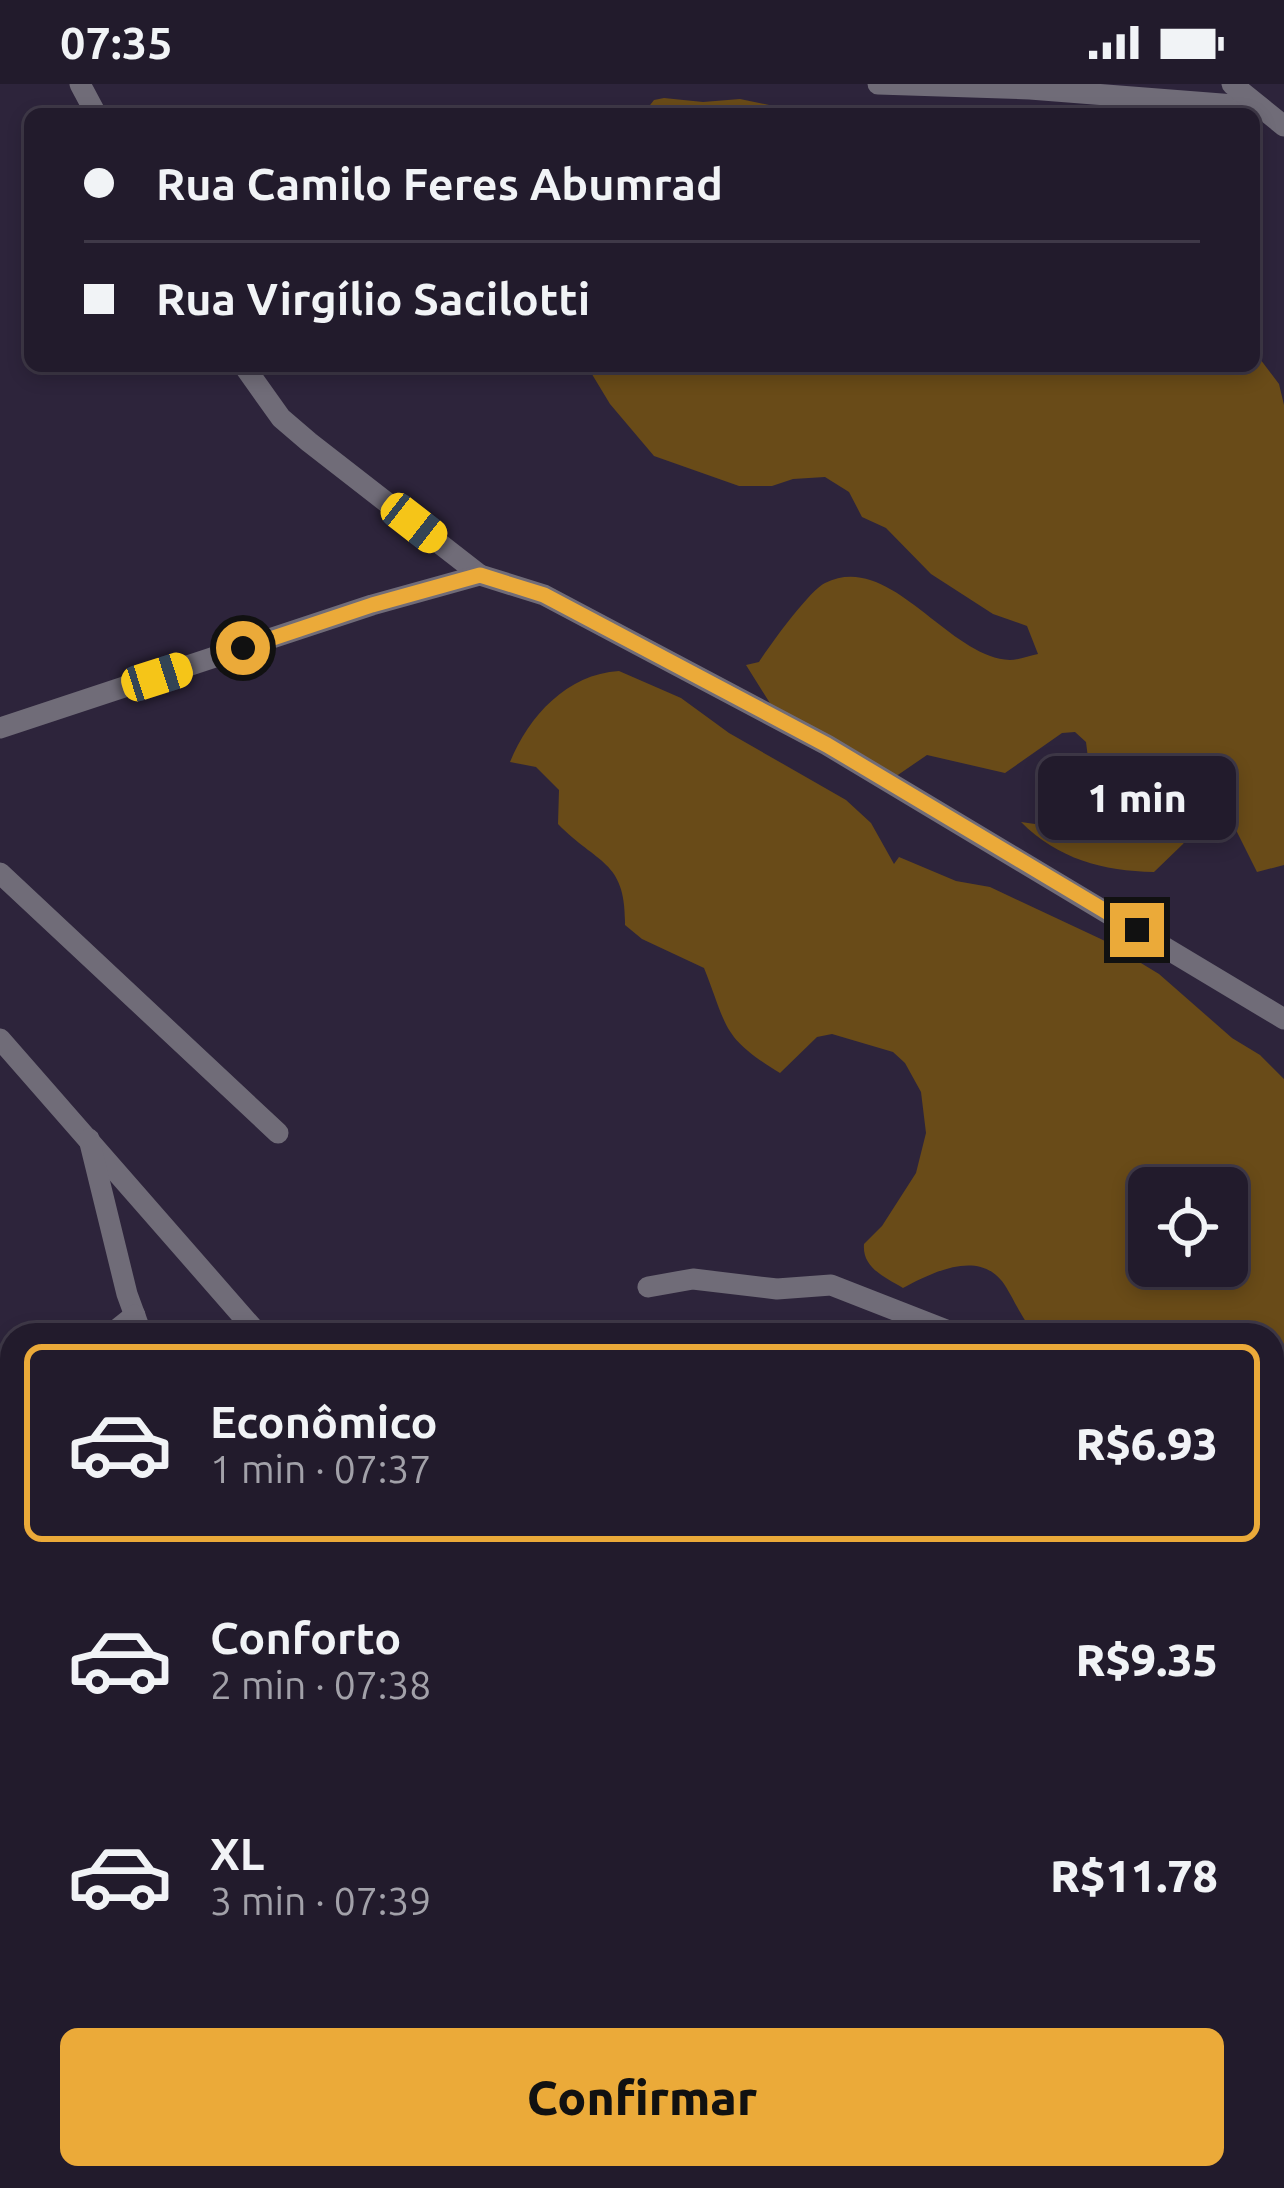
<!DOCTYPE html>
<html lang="pt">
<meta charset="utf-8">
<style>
body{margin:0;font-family:Ubuntu,sans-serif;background:#2e2838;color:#f1f3f6;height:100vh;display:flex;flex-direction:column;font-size:45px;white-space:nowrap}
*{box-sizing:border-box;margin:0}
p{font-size:39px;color:#a2a1a9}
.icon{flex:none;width:66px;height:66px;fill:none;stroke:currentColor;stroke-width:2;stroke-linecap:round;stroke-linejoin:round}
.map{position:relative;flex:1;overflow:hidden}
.sheet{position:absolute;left:0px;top:1239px;width:1284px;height:867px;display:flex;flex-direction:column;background:#221b2c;border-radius:36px 36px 0 0;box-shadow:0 6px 18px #0003,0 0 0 3px #3f3948}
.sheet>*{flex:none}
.banner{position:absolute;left:24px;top:24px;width:1236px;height:264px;border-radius:18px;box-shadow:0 6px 18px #0003,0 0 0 3px #3f3948;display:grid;align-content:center;height:264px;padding:0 60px;background:#221b2c}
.controls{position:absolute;left:1128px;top:1083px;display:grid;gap:24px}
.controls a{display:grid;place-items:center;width:120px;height:120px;border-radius:18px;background:#221b2c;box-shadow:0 6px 18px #0003,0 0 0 3px #3f3948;font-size:60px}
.end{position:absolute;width:54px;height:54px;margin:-27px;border:15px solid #ebaa39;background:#111;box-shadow:0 0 0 6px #111}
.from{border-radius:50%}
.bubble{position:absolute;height:84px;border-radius:18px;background:#221b2c;box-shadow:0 6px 18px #0003,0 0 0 3px #3f3948;font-size:39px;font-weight:800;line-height:84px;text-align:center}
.car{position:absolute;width:36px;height:72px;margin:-36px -18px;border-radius:15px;box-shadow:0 0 9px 3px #0007;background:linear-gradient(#f5c518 24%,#345 0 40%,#f5c518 0 76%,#345 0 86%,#f5c518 0)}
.banner b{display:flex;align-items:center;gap:42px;height:114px;font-size:45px}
.banner b+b{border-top:3px solid #3f3948}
.banner i{width:30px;height:30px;background:#f1f3f6}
ul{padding:21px 0 0;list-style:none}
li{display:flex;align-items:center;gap:36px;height:198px;margin:0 24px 18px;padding:0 36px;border:6px solid transparent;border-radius:18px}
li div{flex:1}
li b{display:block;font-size:45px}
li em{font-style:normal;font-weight:800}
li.selected{border-color:#ebaa39}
li>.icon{width:108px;height:108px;stroke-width:1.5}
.cta{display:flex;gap:24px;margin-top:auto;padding:24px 60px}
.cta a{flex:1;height:138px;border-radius:18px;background:#ebaa39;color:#111;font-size:48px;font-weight:800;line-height:138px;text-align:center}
.status{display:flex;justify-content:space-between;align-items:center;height:84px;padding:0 60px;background:#221b2c;direction:ltr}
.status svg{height:33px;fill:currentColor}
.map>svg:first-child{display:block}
.forest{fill:#694b18;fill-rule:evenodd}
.building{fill:#534a63}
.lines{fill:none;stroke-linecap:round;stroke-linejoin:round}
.path{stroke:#6b6377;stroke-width:3;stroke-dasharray:9 6;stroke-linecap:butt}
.minor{stroke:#706c78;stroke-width:21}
.route{stroke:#ebaa39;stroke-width:15}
</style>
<div class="status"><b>07:35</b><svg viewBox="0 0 49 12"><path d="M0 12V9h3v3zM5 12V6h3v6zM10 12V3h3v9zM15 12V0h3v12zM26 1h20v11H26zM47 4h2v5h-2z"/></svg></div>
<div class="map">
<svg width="1284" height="2104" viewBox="0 0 1284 2104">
<rect width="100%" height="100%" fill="#2d243b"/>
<g class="forest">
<path d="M 664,14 L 703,18 L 740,15 L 774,22 L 864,21 L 917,30 L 643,30 L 654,16 Z"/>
<path d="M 1254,267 L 1279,300 L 1284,321 L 1284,781 L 1257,788 L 1235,744 L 1229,716 L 1201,732 L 1183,760 L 1154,788 C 1103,787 1058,775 1021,738 L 1035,740 L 1058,704 L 1088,674 L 1086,658 L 1075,648 L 1062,649 L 1005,689 L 927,671 L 892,695 L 773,624 L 746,581 L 759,578 C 770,561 809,507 825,499 C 890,466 947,573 1010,576 C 1018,576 1029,572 1038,570 L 1027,542 L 993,530 L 931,490 L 886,444 L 862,433 L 849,408 L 825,393 L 793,395 L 772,402 L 739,402 L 654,372 L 610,320 L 587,282 L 1254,282 Z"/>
<path d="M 619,587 L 681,614 L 729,649 L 846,716 L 871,739 L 894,780 L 899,773 L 956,797 L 990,803 L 1103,856 L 1159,890 L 1232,954 L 1260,971 L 1284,995 L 1284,1341 L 1272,1337 L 1272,1251 L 1037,1251 C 1022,1236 1017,1221 1006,1203 C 982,1163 933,1188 903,1204 C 885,1193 862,1184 864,1160 L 882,1142 L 916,1089 L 926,1049 L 921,1008 L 905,979 L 893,968 L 832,950 L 817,953 L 780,989 C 721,953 728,944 704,884 L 642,855 L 625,841 C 626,776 598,781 558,740 L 559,706 L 536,683 L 510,678 C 529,632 567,590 619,587 ZM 1227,1104 L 1227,1182 L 1149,1182 L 1149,1104 Z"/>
</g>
<path class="building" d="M 0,1966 L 12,1996 L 12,2081 L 0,2085 Z"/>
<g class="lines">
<path class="path" d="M 0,1701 L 12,1697"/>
<g class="minor">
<path d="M 80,0 L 96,30"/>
<path d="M 878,0 L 1030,5 L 1260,23"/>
<path d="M 1232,0 L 1284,42"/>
<path d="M 244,282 L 281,334 L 309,358 L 480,491 L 544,511 L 827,661 L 1284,935"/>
<path d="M 0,644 L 372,521 L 480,491"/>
<path d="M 0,789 L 278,1049"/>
<path d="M 0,955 L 259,1251"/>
<path d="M 89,1055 L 127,1210 L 142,1251"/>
<path d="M 648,1203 L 693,1195 L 777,1205 L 831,1201 L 959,1251"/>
<path d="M 110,1251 L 135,1231"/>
<path d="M 1272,1358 L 1284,1362"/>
<path d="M 0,1374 L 12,1359"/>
<path d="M 0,1383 L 12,1418"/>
<path d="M 1272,1817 L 1284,1825"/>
<path d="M 0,1926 L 12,1960"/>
<path d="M 1272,1958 L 1284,1954"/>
<path d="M 502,2094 L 506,2104"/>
<path d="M 830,2094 L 831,2104"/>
<path d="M 13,2104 L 52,2094"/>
<path d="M 754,2104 L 784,2094"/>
</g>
</g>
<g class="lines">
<path class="route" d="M 243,564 L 372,521 L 480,491 L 544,511 L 827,661 L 1137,846"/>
</g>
</svg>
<div class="controls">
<a><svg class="icon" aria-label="locate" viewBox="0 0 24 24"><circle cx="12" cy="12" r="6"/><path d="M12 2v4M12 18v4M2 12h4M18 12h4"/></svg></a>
</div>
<i class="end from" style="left:243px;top:564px"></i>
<i class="end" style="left:1137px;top:846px"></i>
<div class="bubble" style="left:1038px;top:672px;width:198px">1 min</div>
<i class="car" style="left:414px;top:439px;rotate:128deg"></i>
<i class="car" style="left:157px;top:593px;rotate:72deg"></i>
<div class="banner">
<b><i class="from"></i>Rua Camilo Feres Abumrad</b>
<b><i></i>Rua Virgílio Sacilotti</b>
</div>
<section class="sheet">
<ul>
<li class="selected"><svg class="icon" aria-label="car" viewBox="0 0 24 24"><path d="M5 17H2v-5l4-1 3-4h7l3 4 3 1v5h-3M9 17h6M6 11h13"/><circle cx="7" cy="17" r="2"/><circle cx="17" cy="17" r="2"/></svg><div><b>Econômico</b><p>1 min · 07:37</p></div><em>R$6.93</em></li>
<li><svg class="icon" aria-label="car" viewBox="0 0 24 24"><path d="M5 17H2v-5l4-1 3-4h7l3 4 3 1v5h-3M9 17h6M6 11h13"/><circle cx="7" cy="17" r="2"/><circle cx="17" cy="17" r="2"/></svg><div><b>Conforto</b><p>2 min · 07:38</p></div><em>R$9.35</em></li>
<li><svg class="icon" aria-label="car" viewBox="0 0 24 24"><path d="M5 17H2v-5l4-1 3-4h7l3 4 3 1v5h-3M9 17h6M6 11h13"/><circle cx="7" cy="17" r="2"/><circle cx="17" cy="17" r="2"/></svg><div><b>XL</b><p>3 min · 07:39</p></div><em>R$11.78</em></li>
</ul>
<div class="cta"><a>Confirmar</a></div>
</section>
</div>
